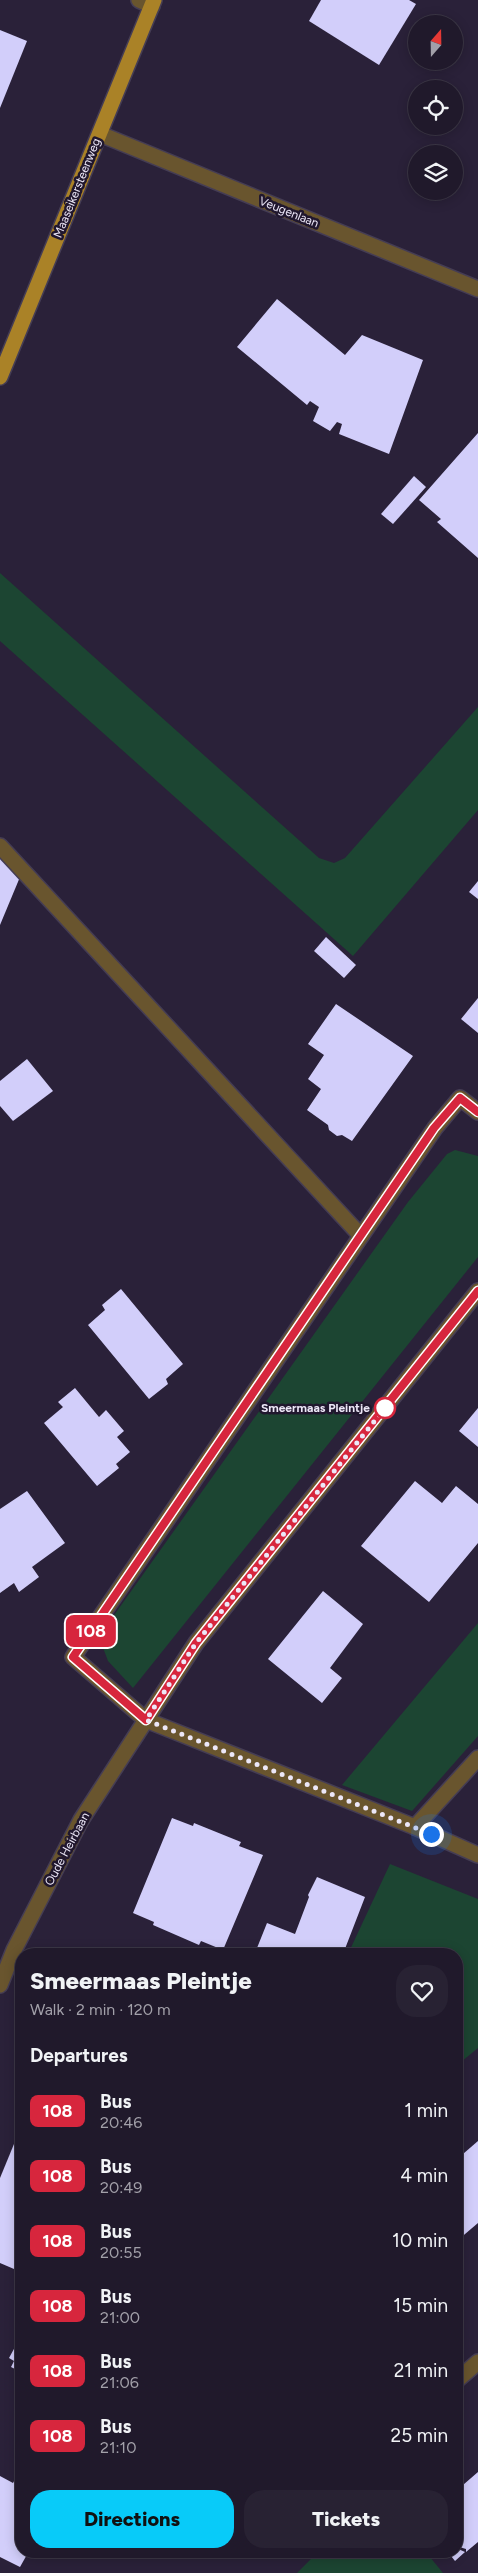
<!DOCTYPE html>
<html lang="en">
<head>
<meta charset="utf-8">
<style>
	body { margin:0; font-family:Figtree,sans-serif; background:#282233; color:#f1f3f6; height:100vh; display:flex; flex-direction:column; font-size:19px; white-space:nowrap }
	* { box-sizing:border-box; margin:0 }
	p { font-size:16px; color:#a2a0a9 }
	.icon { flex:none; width:28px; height:28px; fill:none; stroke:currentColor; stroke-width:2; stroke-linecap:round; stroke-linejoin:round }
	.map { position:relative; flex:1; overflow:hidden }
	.details { position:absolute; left:15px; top:1948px; width:448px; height:610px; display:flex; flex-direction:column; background:#20192b; border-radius:20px; box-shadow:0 2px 12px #0003,0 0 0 1px #3d3847 }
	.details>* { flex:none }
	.badge { padding:0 10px; border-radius:8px; font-size:18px; line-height:32px }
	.needle { width:32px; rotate:20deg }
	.controls { position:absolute; left:408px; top:15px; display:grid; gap:10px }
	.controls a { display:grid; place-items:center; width:55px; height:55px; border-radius:50%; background:#20192b; box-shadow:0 2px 12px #0003,0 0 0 1px #3d3847; font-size:25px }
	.you { position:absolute; width:25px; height:25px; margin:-12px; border:4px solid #fff; border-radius:50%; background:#1a73e8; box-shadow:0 0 0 8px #1a73e833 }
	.map>.badge { position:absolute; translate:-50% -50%; box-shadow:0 0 0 2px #fff }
	h2 { padding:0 15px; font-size:19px; line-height:45px }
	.round { display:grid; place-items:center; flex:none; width:52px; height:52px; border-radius:20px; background:#282233 }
	.headline { display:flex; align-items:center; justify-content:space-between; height:85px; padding:0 15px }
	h1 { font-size:24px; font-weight:800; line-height:38px }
	.primary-button { display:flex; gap:10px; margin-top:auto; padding:10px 15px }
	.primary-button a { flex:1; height:58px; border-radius:20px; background:#08cbf9; color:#111; font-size:20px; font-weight:800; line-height:58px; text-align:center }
	.primary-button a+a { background:#282233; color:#f1f3f6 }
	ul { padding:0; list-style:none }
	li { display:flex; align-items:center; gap:15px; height:65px; padding:0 15px }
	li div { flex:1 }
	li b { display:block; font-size:19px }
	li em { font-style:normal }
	li .badge { min-width:55px; font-weight:700; text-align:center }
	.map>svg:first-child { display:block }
	.green { fill:#1c4532 }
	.building { fill:#d2cefa }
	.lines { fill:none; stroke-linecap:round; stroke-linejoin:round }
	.minor-casing { stroke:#453d54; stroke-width:18 }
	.major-casing { stroke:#453d54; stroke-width:18 }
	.minor { stroke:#69552e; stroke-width:15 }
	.major { stroke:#aa8227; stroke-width:15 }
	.line-casing { stroke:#fff; stroke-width:11 }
	.line { stroke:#d7263d; stroke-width:8 }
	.walk { stroke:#ece7f7; stroke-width:5; stroke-dasharray:0 9 }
	.stop-dot { fill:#fff; stroke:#d7263d; stroke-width:2.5 }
	.labels { text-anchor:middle; stroke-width:5; stroke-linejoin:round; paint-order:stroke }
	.street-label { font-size:12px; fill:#ece7f7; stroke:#20172e }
	.stop-label { font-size:12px; font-weight:bold; fill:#ece7f7; stroke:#20172e; text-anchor:end }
</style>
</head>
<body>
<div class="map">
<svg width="478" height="2573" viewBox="0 0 478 2573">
	<rect width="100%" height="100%" fill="#2a2139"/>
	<g class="green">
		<polygon points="0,573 319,858 334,863 345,858 478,707 478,810 353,956 0,641"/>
		<polygon points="455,1150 478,1156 478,1257 133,1688 108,1661 102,1645 112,1618 408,1202 447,1154"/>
		<polygon points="478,1623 478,1736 412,1811 342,1785"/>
		<polygon points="390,1864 478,1899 478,2048 456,2066 456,1954 348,1954"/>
		<polygon points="319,2551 425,2551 443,2573 297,2573"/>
	</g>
	<g class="building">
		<polygon points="321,0 409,0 416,4 379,65 309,21"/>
		<polygon points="0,30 27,41 0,108"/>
		<polygon points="277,299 345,355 362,335 423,360 389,454 339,434 342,424 337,422 330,431 313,421 319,407 310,401 307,405 237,347"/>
		<polygon points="478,433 478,558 437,522 441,519 419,500"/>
		<polygon points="414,476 426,487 393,524 381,514"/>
		<polygon points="0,856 20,877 0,925"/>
		<polygon points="478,881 478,899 469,892"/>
		<polygon points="326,937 356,965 344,978 314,951"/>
		<polygon points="478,998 478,1033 461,1019"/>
		<polygon points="336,1004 413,1056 352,1141 342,1135 337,1136 329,1130 328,1125 307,1110 321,1089 308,1079 324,1055 308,1044"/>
		<polygon points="27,1059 53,1091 13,1121 0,1106 0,1081"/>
		<polygon points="121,1289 183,1364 166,1379 168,1384 149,1399 88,1325 105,1310 102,1305"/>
		<polygon points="75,1388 99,1417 106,1410 124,1431 117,1437 130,1452 116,1464 119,1468 97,1486 44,1423 63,1407 58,1402"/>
		<polygon points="478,1408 478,1447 459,1431"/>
		<polygon points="415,1481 442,1503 456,1486 478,1504 478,1543 429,1602 361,1546"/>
		<polygon points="27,1491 65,1543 32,1567 39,1577 19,1592 14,1583 0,1593 0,1509"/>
		<polygon points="323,1591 363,1624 330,1668 342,1678 322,1703 268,1659"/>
		<polygon points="172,1818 193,1826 194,1823 241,1842 239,1846 263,1855 223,1950 201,1941 199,1945 153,1925 154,1922 133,1913"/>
		<polygon points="317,1877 365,1897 343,1954 273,1954 257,1948 267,1923 295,1934 309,1897 308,1895"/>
		<polygon points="21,2127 21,2272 0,2263 0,2178"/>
		<polygon points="478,2141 478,2223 458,2240 456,2237 456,2160"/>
		<polygon points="21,2336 21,2372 11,2367 14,2361 9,2358"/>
		<polygon points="21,2390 21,2408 14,2404"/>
		<polygon points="478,2472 478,2542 466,2552 466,2549 456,2546 456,2491"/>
		<polygon points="18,2474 21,2476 21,2551 29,2551 20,2567 0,2557 0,2476 13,2483"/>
		<polygon points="456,2548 465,2552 455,2561 447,2551 456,2551"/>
	</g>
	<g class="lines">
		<g class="minor-casing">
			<g id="minor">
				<polyline points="139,0 152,6"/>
				<polyline points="100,134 478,289"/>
				<polyline points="0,846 361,1236"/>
				<polyline points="478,1112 460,1098 435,1128 73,1657 146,1720 415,1827 478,1855"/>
				<polyline points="415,1827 478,1758"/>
				<polyline points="0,1985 14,1950 81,1820 196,1643 478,1291"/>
				<polyline points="456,2381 478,2362"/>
			</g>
		</g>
		<g class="major-casing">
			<polyline id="major" points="0,377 154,0"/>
		</g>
		<use href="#minor" class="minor"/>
		<use href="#major" class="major"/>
	</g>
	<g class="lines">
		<g class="line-casing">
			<polyline id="line" points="478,1112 460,1098 434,1128 73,1657 146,1720 196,1643 478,1291"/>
		</g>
		<use href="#line" class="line"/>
		<polyline class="walk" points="385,1408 196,1643 146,1720 431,1834"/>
	</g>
	<circle class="stop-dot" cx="385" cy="1408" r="10"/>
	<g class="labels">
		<g class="street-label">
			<text transform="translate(77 188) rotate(-68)" y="4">Maaseikersteenweg</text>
			<text transform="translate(289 212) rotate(22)" y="4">Veugenlaan</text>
			<text transform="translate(67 1849) rotate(-62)" y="4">Oude Heirbaan</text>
		</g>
		<g class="stop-label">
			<text x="370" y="1412">Smeermaas Pleintje</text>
		</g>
	</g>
</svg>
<div class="controls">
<a><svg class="needle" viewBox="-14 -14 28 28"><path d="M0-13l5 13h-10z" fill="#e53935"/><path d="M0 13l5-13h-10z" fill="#a2a0a9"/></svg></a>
<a><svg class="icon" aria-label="locate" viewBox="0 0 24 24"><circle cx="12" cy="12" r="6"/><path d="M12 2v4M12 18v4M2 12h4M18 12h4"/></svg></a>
<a><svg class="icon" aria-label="layers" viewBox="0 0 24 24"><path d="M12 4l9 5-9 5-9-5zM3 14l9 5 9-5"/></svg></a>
</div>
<div class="you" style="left:431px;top:1834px"></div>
<b class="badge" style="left:91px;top:1631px;background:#d7263d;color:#fff">108</b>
<section class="details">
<div class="headline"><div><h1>Smeermaas Pleintje</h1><p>Walk · 2 min · 120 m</p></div><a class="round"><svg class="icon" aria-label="heart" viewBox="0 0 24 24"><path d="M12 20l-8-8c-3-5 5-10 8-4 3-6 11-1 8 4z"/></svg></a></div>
<h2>Departures</h2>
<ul>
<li><span class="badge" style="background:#d7263d;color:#fff">108</span><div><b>Bus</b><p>20:46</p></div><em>1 min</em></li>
<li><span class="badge" style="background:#d7263d;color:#fff">108</span><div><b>Bus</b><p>20:49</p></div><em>4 min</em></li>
<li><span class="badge" style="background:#d7263d;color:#fff">108</span><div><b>Bus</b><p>20:55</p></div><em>10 min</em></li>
<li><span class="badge" style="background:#d7263d;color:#fff">108</span><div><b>Bus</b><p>21:00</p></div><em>15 min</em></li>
<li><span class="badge" style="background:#d7263d;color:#fff">108</span><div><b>Bus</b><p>21:06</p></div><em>21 min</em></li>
<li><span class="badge" style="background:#d7263d;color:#fff">108</span><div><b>Bus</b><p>21:10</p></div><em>25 min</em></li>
</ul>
<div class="primary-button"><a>Directions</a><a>Tickets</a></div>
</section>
</div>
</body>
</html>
